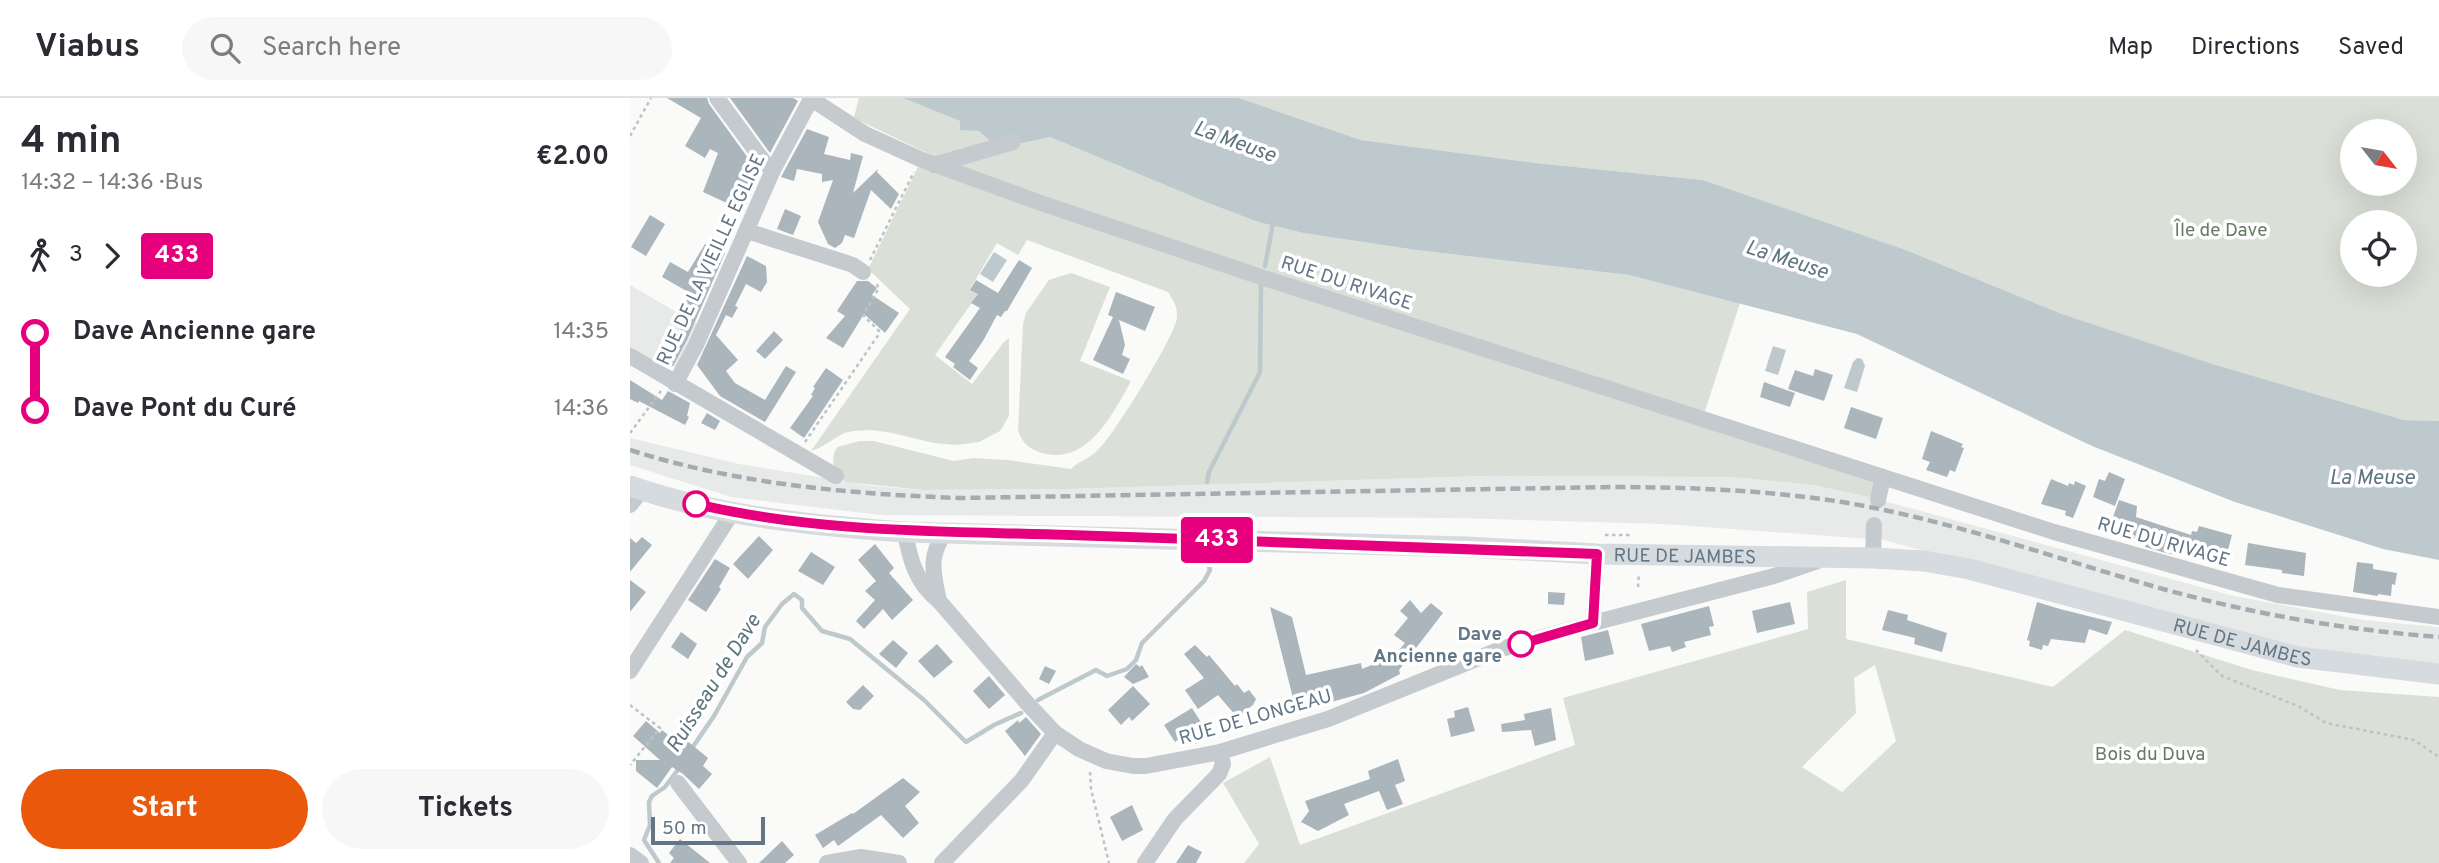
<!DOCTYPE html>
<html lang="en">
<head>
<meta charset="utf-8">
<style>
	body { margin:0; font-family:Overpass,sans-serif; background:#f7f7f7; color:#2b2b33; height:100vh; display:flex; flex-direction:column; font-size:26px; white-space:nowrap }
	* { box-sizing:border-box; margin:0 }
	p { font-size:23px; color:#7c7c81 }
	.icon { flex:none; width:38px; height:38px; fill:none; stroke:currentColor; stroke-width:2; stroke-linecap:round; stroke-linejoin:round }
	.map { position:relative; flex:1; overflow:hidden }
	.side { display:flex; flex-direction:column; background:#fff; width:630px }
	.side>* { flex:none }
	.badge { padding:0 14px; border-radius:5px; font-size:24px; line-height:46px }
	.needle { width:46px; rotate:121deg }
	.tools { position:absolute; left:1710px; top:21px; display:grid; gap:14px }
	.tools a { display:grid; place-items:center; width:77px; height:77px; border-radius:50%; background:#fff; box-shadow:0 7px 28px #0002; font-size:35px }
	.scale { position:absolute; left:21px; bottom:18px; width:114px; box-sizing:border-box; padding-left:7px; border:4px solid #637685; border-top:0; font-size:19px; line-height:24px; white-space:nowrap; color:#637685; -webkit-text-stroke:5px #fff; paint-order:stroke }
	.map>.badge { position:absolute; translate:-50% -50%; box-shadow:0 0 0 4px #fff }
	.legs { display:flex; align-items:center; gap:10px; height:77px; padding:0 21px; font-size:23px }
	.legs p { margin-inline-start:auto }
	.head { display:flex; align-items:center; justify-content:space-between; height:119px; padding:0 21px }
	h1 { font-size:38px; font-weight:700; line-height:52px }
	.primary-button { display:flex; gap:14px; margin-top:auto; padding:14px 21px }
	.primary-button a { flex:1; height:80px; border-radius:42px; background:#ea580c; color:#fff; font-size:28px; font-weight:700; line-height:80px; text-align:center }
	.primary-button a+a { background:#f7f7f7; color:#2b2b33 }
	ul { padding:0 21px; list-style:none }
	li { display:flex; align-items:center; gap:24px; height:77px; font-size:26px }
	li i { display:grid; place-items:center; width:10px; height:100%; margin:0 9px; background:currentColor }
	li i::after { content:''; width:18px; height:18px; margin:-9px; border:5px solid; border-radius:50%; background:#fff }
	li p { margin-inline-start:auto }
	li:first-child i { background:linear-gradient(#0000 50%,currentColor 0) }
	li:last-child i { background:linear-gradient(currentColor 50%,#0000 0) }
	header { display:flex; align-items:center; gap:42px; box-sizing:border-box; height:98px; padding:0 35px; background:#fff; border-bottom:2px solid #e1e1e2 }
	header strong { font-size:33px }
	nav { display:flex; gap:38px; margin-inline-start:auto; font-size:24px }
	.search { width:490px; height:63px; background:#f7f7f7; display:flex; align-items:center; gap:18px; box-sizing:border-box; padding:0 24px; border-radius:38px; color:#7c7c81; font-size:26px }
	main { display:flex; flex:1; min-height:0 }
	.map>svg:first-child { display:block }
	.built { fill:#e8e9e9 }
	.green { fill:#dae0d7; fill-rule:evenodd }
	.water { fill:#bec9ce }
	.lines { fill:none; stroke-linecap:round; stroke-linejoin:round }
	.stream { stroke:#bec9ce; stroke-width:4.5 }
	.building { fill:#abb5bc }
	.path { stroke:#bfc2c5; stroke-width:2.5; stroke-dasharray:3.5 3.5; stroke-linecap:butt }
	.minor { stroke:#c5cace; stroke-width:16 }
	.major { stroke:#d6dbdf; stroke-width:21 }
	.rail { stroke:#a4acb2; stroke-width:4.5; stroke-dasharray:10 5; stroke-linecap:butt }
	.line-1-casing { stroke:#fff; stroke-width:16 }
	.line-1 { stroke:#e6007e; stroke-width:10 }
	.stop-1-dot { fill:#fff; stroke:#e6007e; stroke-width:3.5 }
	.labels { text-anchor:middle; stroke-width:7; stroke-linejoin:round; paint-order:stroke }
	.park-label { font-size:19px; fill:#677b63; stroke:#fff }
	.street-label { font-size:19px; fill:#637685; stroke:#fff }
	.stop-label { font-size:19px; font-weight:bold; fill:#637685; stroke:#fff; text-anchor:end }
	.water-label { font-size:21px; font-style:italic; fill:#5e757e; stroke:#fff }
</style>
</head>
<body>
<header>
<strong>Viabus</strong>
<div class="search"><svg class="icon" aria-label="search" viewBox="0 0 24 24"><circle cx="10" cy="10" r="6"/><path d="M15 15l6 6"/></svg>Search here</div>
<nav><a>Map</a><a>Directions</a><a>Saved</a></nav>
</header>
<main>
<section class="side">
<div class="head"><div><h1>4 min</h1><p>14:32 – 14:36 · Bus</p></div><b>€2.00</b></div>
<div class="legs"><svg class="icon" aria-label="walk" viewBox="0 0 24 24"><circle cx="13" cy="4" r="2"/><path d="M13 8l-2 6 4 7M11 14l-3 7M7 12l3-4h3l4 4"/></svg>3<svg class="icon" aria-label="forward" viewBox="0 0 24 24"><path d="M9 5l7 7-7 7"/></svg><b class="badge" style="background:#e6007e;color:#fff">433</b></div>
<ul>
<li><i style="color:#e6007e"></i><b>Dave Ancienne gare</b><p>14:35</p></li>
<li><i style="color:#e6007e"></i><b>Dave Pont du Curé</b><p>14:36</p></li>
</ul>
<div class="primary-button"><a>Start</a><a>Tickets</a></div>
</section>
<div class="map">
<svg width="1809" height="765" viewBox="0 0 1809 765">
	<rect width="100%" height="100%" fill="#fafaf8"/>
	<g class="built">
		<polygon points="0,187 67,226 67,231 46,269 28,266 0,250"/>
		<polygon points="0,340 109,366 243,388 293,392 438,391 854,378 1102,379 1183,387 1243,400 1604,498 1733,522 1809,529 1809,576 1740,569 1498,509 1254,442 1033,426 823,420 250,417 101,399 0,367"/>
	</g>
	<g class="green">
		<polygon points="229,0 273,0 331,23 349,33 362,45 384,47 420,39 578,105 628,124 673,135 786,152 999,177 1110,205 1074,316 408,99 295,54 226,21 224,19"/>
		<path d="M609 0H1809V323L1774 322 1586 267 1432 216 1276 152 1073 82 906 65 731 42ZM1722 33H1774V86H1722ZM1722 124H1774V177H1722Z"/>
		<path d="M289 67 1246 384 1243 400 1183 387 1102 379 854 378 438 391 293 392 216 384C204 374 199 363 207 349L230 343H244L324 363 343 360 378 362 441 371C448 363 459 361 467 353 482 340 546 237 547 219 548 209 543 202 538 194L397 142 388 157 367 145 340 191 348 196 305 257 342 286 374 244 379 240V318L370 333 349 344 326 347 304 345 262 335 242 332 224 333 214 335 189 350 181 353 280 211 238 171Z"/>
		<path d="M441 175 480 189 450 263 501 283C484 314 459 365 416 356 402 353 393 347 388 333L393 226 396 215 419 182Z"/>
		<path d="M1216 482V541L1423 589 1495 532 1622 572 1710 592 1809 599V765H614L629 746 593 685 640 659 670 747 945 647 933 600 1178 531 1177 494ZM1245 567 1266 643 1212 694 1172 669 1226 615 1224 580Z"/>
	</g>
	<g class="water">
		<polygon points="273,0 609,0 731,42 906,65 1073,82 1276,152 1432,216 1586,267 1774,322 1809,323 1809,462 1753,451 1605,404 1462,348 1227,236 999,177 786,152 673,135 628,124 578,105 420,39 384,47 362,45 349,33 330,32 330,23"/>
		<polygon points="364,154 377,162 363,184 350,176"/>
		<polygon points="1143,248 1156,252 1148,277 1135,273"/>
		<polygon points="1227,260 1232,261 1235,268 1227,294 1214,290 1223,264"/>
	</g>
	<g class="lines">
		<g class="stream">
			<polyline points="635,168 643,125"/>
			<polyline points="577,384 579,374 630,274 631,185"/>
			<polyline points="408,602 466,572 477,578 497,571 506,562 512,545 574,483 580,472 577,462"/>
			<polyline points="60,653 84,618 117,559 132,545 135,529 152,506 164,496 172,502 172,510 192,533 220,541 294,602 336,644 364,627 391,615"/>
			<polyline points="29,765 14,742 20,727 19,704 22,698 35,689 50,669"/>
		</g>
	</g>
	<g class="building">
		<polygon points="37,0 77,0 79,6 121,64 116,82 125,86 114,113 73,94 88,55 80,51 75,60 55,48 71,20"/>
		<polygon points="100,0 163,0 168,3 140,55"/>
		<polygon points="177,31 199,39 194,56 220,62 221,55 233,58 223,95 248,71 247,74 269,96 261,111 241,92 224,140 215,137 212,145 205,150 198,146 188,124 203,82 192,84 192,76 167,71 164,83 151,79"/>
		<polygon points="155,111 171,118 163,137 147,131"/>
		<polygon points="20,117 35,126 16,158 1,149"/>
		<polygon points="75,146 95,155 57,242 43,268 32,261 57,221 49,217 60,195 32,179 40,164 58,174"/>
		<polygon points="117,158 136,168 137,184 131,194 116,186 105,208 108,209 102,220 96,217 86,237 108,262 96,273 105,285 135,302 156,268 166,274 135,324 90,298 67,267"/>
		<polygon points="389,162 402,170 377,213 375,213 371,219 367,217 353,243 339,263 348,270 340,282 323,269 325,266 315,259 350,210 341,205 348,196 340,192 346,182 368,195"/>
		<polygon points="227,183 238,183 247,190 242,197 269,215 255,235 234,216 213,250 196,240 215,218 207,213"/>
		<polygon points="486,194 525,209 515,233 489,222 495,247 492,257 500,261 493,276 463,262 483,219 478,217"/>
		<polygon points="144,233 153,242 135,261 126,253"/>
		<polygon points="196,270 213,282 174,340 160,330 183,298 181,297 185,290 183,289"/>
		<polygon points="1185,271 1203,277 1194,303 1158,291 1165,272 1183,278"/>
		<polygon points="0,282 32,302 38,293 60,305 57,318 59,319 55,327 9,303 8,305 0,301"/>
		<polygon points="1134,284 1165,295 1160,309 1130,299"/>
		<polygon points="1221,309 1253,320 1246,341 1214,330"/>
		<polygon points="77,315 90,323 85,332 71,325"/>
		<polygon points="1301,333 1333,346 1331,349 1334,350 1325,374 1320,372 1317,379 1296,372 1300,364 1292,361"/>
		<polygon points="1479,374 1495,381 1485,408 1463,399 1469,381 1475,383"/>
		<polygon points="1421,381 1438,388 1439,385 1444,387 1445,383 1456,388 1443,420 1435,417 1436,413 1411,406"/>
		<polygon points="1489,402 1507,408 1506,419 1561,437 1562,433 1567,434 1569,428 1602,437 1595,463 1550,451 1548,457 1536,455 1515,449 1516,444 1478,433"/>
		<polygon points="129,438 143,452 118,481 103,466"/>
		<polygon points="12,439 22,447 0,474 0,440 6,445"/>
		<polygon points="1618,445 1676,455 1674,478 1652,475 1652,472 1615,467"/>
		<polygon points="245,446 264,470 259,475 283,502 262,522 253,511 234,531 226,523 245,502 235,493 246,483 228,462"/>
		<polygon points="181,454 205,469 193,487 168,473"/>
		<polygon points="85,461 100,470 89,489 91,491 76,514 58,502"/>
		<polygon points="1727,464 1743,466 1743,471 1767,475 1765,487 1762,486 1761,498 1748,496 1748,498 1723,494"/>
		<polygon points="0,482 16,494 0,514"/>
		<polygon points="918,494 935,495 934,507 918,506"/>
		<polygon points="780,502 791,515 801,505 813,515 769,572 770,576 734,595 690,607 686,594 663,600 640,509 662,519 676,577 731,565 732,571 765,557 775,545 764,537 778,520 770,513"/>
		<polygon points="1160,504 1165,526 1127,535 1122,513"/>
		<polygon points="1407,504 1430,511 1482,524 1477,537 1459,531 1455,545 1421,541 1418,548 1413,547 1412,552 1399,548 1400,543 1397,542"/>
		<polygon points="1079,508 1084,528 1079,529 1081,537 1054,544 1056,549 1042,554 1040,548 1019,553 1011,526"/>
		<polygon points="1258,512 1278,517 1277,522 1317,535 1312,554 1284,546 1285,540 1252,532"/>
		<polygon points="978,532 984,556 955,563 951,539"/>
		<polygon points="51,534 67,546 58,561 41,549"/>
		<polygon points="263,542 278,555 266,570 249,556"/>
		<polygon points="307,546 323,564 304,580 288,563"/>
		<polygon points="565,547 577,559 579,557 605,588 607,586 614,595 619,592 626,601 623,607 607,619 588,597 568,611 555,592 574,580 554,556"/>
		<polygon points="506,566 510,569 512,567 519,579 503,586 494,579"/>
		<polygon points="415,568 426,573 419,586 409,581"/>
		<polygon points="359,578 375,597 359,611 343,593"/>
		<polygon points="233,587 244,598 230,612 223,611 216,604"/>
		<polygon points="503,588 520,606 502,623 499,619 491,627 478,612"/>
		<polygon points="838,609 845,633 821,639 817,621 825,619 824,613"/>
		<polygon points="562,610 579,637 566,646 558,634 545,644 534,627"/>
		<polygon points="921,610 926,642 905,648 901,632 872,634 871,626 895,622 894,616"/>
		<polygon points="396,619 411,636 395,658 375,633 388,622 389,625"/>
		<polygon points="16,623 30,635 32,632 51,647 56,642 78,660 73,668 82,676 69,691 53,676 42,669 27,690 6,673 6,662 30,662 3,638"/>
		<polygon points="768,661 775,683 765,687 773,706 757,712 749,693 714,706 719,717 688,733 671,724 679,713 675,703 740,681 738,673"/>
		<polygon points="273,680 290,694 275,708 289,725 273,740 251,717 208,748 204,742 193,750 185,737 222,715 223,716"/>
		<polygon points="502,707 513,732 492,743 480,719"/>
		<polygon points="50,741 80,765 40,765 44,760 39,755"/>
		<polygon points="152,743 164,757 155,765 129,765"/>
		<polygon points="558,747 572,754 566,765 546,765"/>
	</g>
	<g class="lines">
		<g class="path">
			<polyline points="0,38 21,0"/>
			<polyline points="240,162 284,74"/>
			<polyline points="0,335 31,293"/>
			<polyline points="175,344 249,236 249,233 233,217 249,190 245,184"/>
			<polyline points="975,437 1000,437 1002,439"/>
			<polyline points="1008,489 1009,475"/>
			<polyline points="1566,552 1592,578 1668,608 1696,625 1784,642 1809,659"/>
			<polyline points="0,607 30,630 0,667"/>
			<polyline points="460,674 461,691 479,765"/>
		</g>
		<g class="minor">
			<polyline points="87,0 134,64 143,72"/>
			<polyline points="180,0 235,36 290,61 408,104 637,181 1424,434 1648,497 1809,519"/>
			<polyline points="304,67 383,44"/>
			<polyline points="117,133 223,167 233,174"/>
			<polyline points="0,258 206,378"/>
			<polyline points="45,286 66,247 143,72 181,1"/>
			<polyline points="1248,402 1253,379"/>
			<polyline points="0,407 12,392"/>
			<path d="M275 434C280 462 286 485 309 503L397 605 425 635 449 651 476 663 503 668H516L590 654 698 621 871 551 963 525 1144 478 1188 463"/>
			<polyline points="1243,460 1244,427"/>
			<path d="M309 503C303 474 298 460 315 434"/>
			<polyline points="963,525 967,456"/>
			<polyline points="0,573 102,415"/>
			<polyline points="48,685 109,765"/>
			<polyline points="0,757 11,765"/>
			<polyline points="197,765 231,759 269,765"/>
			<polyline points="312,765 392,682 425,635"/>
			<polyline points="515,765 545,721 589,676 593,666 590,654"/>
		</g>
		<path class="major" id="s1" d="M0 388C89 419 182 427 275 434L837 449 967 456 1243 460 1294 463 1339 471 1668 559 1809 576"/>
		<path class="rail" d="M0 352C106 386 219 396 330 400L980 389C1058 389 1135 392 1212 404 1321 422 1427 461 1533 491 1623 516 1716 532 1809 539"/>
	</g>
	<g class="lines">
		<g class="line-1-casing">
			<path id="line-1" d="M66 406C189 435 313 433 439 437 615 443 791 448 967 456L963 525 891 546"/>
		</g>
		<use href="#line-1" class="line-1"/>
	</g>
	<g class="stop-1-dot">
		<circle cx="66" cy="406" r="12"/>
		<circle cx="891" cy="546" r="12"/>
	</g>
	<g class="labels">
		<g class="park-label">
			<text x="1591" y="138">Île de Dave</text>
			<text x="1520" y="662">Bois du Duva</text>
		</g>
		<g class="street-label">
			<text transform="translate(80 161) rotate(-65)" y="7">RUE DE LA VIEILLE EGLISE</text>
			<text transform="translate(717 184) rotate(18)" y="7">RUE DU RIVAGE</text>
			<text transform="translate(1534 443) rotate(16)" y="7">RUE DU RIVAGE</text>
			<text dy="7" stroke="none"><textPath href="#s1" startOffset="1060">RUE DE JAMBES</textPath></text>
			<text dy="7" stroke="none"><textPath href="#s1" startOffset="1628">RUE DE JAMBES</textPath></text>
			<text transform="translate(625 618) rotate(-16)" y="7">RUE DE LONGEAU</text>
		</g>
		<g class="stop-label">
			<text x="872" y="542">Dave<tspan x="872" dy="22">Ancienne gare</tspan></text>
		</g>
		<g class="water-label">
			<text transform="translate(605 43) rotate(20)" y="7">La Meuse</text>
			<text transform="translate(1157 161) rotate(18)" y="7">La Meuse</text>
			<text x="1742" y="386">La Meuse</text>
			<text transform="translate(83 585) rotate(-58)" y="7">Ruisseau de Dave</text>
		</g>
	</g>
</svg>
<div class="tools">
<a><svg class="needle" viewBox="-14 -14 28 28"><path d="M0-13l5 13h-10z" fill="#e53935"/><path d="M0 13l5-13h-10z" fill="#7c7c81"/></svg></a>
<a><svg class="icon" aria-label="locate" viewBox="0 0 24 24"><circle cx="12" cy="12" r="6"/><path d="M12 2v4M12 18v4M2 12h4M18 12h4"/></svg></a>
</div>
<div class="scale">50 m</div>
<b class="badge" style="left:587px;top:442px;background:#e6007e;color:#fff">433</b>
</div>
</main>
</body>
</html>
